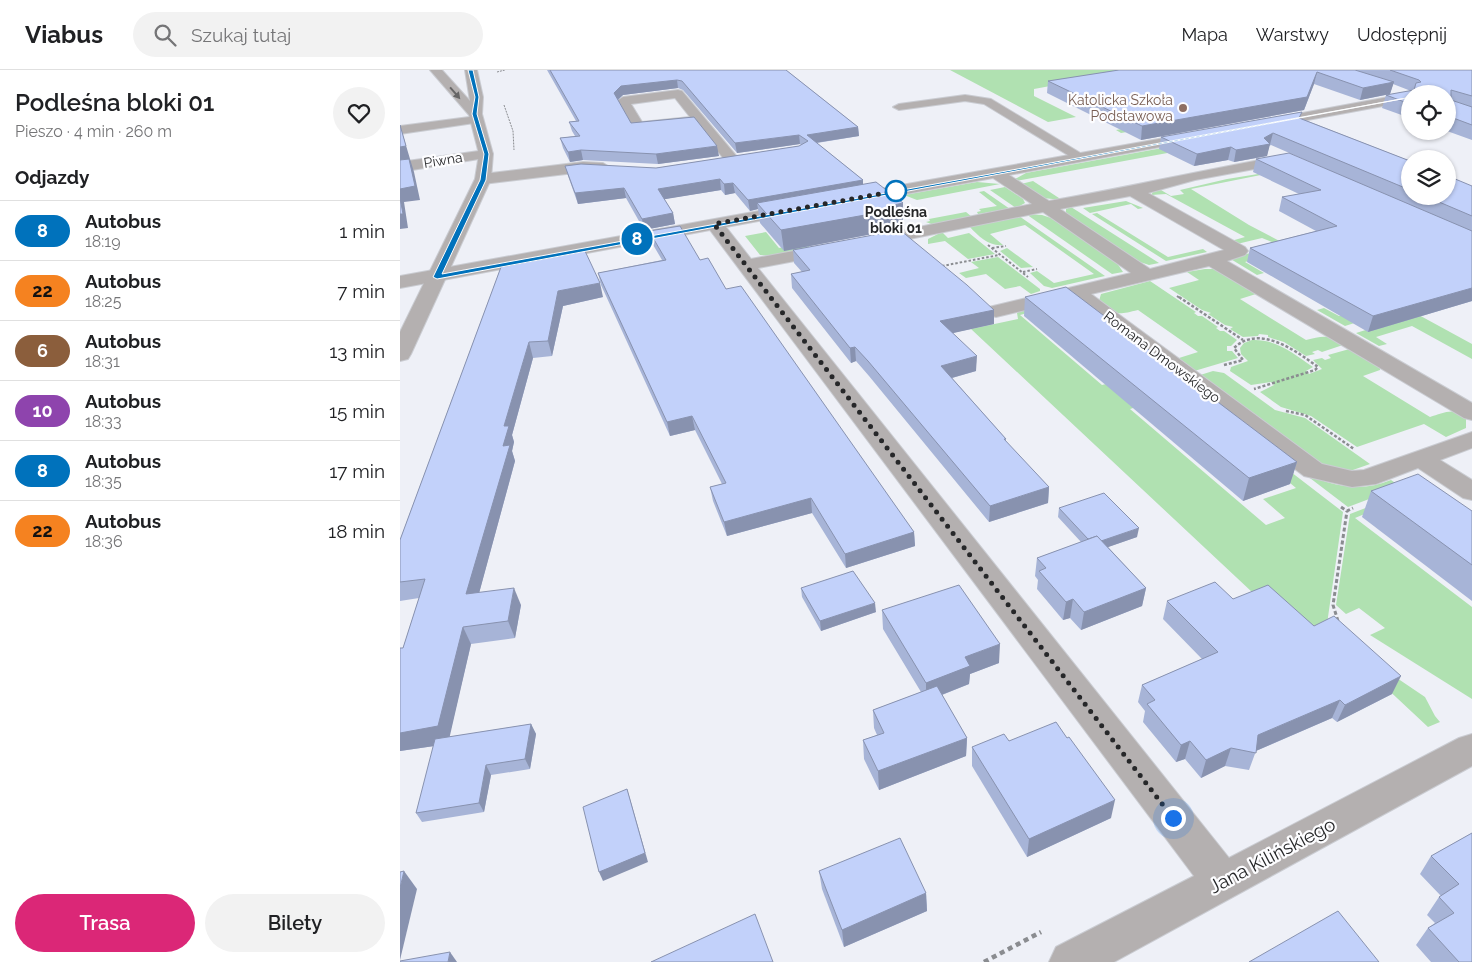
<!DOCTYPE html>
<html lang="pl">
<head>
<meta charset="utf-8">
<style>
	body { margin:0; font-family:Raleway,sans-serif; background:#f2f2f2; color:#202124; height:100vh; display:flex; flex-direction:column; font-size:19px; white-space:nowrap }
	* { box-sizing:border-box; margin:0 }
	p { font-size:16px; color:#757577 }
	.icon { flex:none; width:28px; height:28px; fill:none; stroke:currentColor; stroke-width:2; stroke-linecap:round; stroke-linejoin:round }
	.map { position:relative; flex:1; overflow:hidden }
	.drawer { display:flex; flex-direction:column; background:#fff; width:400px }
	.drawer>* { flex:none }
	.badge { padding:0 10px; border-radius:16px; font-size:18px; line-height:32px }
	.tools { position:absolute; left:1001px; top:15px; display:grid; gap:10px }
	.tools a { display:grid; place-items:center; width:55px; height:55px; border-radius:50%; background:#fff; box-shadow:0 1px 4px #0004; font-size:25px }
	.you { position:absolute; width:25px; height:25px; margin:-12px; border:4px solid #fff; border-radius:50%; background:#1a73e8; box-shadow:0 0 0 8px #1a73e833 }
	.map>.badge { position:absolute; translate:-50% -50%; box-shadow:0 0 0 2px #fff }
	h2 { padding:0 15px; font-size:19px; line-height:45px }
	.round { display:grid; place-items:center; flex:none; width:52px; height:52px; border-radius:26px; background:#f2f2f2 }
	.summary { display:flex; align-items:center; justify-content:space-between; height:85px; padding:0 15px }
	h1 { font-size:24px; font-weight:600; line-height:38px }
	.primary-button { display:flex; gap:10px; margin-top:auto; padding:10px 15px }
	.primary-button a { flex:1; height:58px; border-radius:30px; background:#db2777; color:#fff; font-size:20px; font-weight:600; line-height:58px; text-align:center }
	.primary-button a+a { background:#f2f2f2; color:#202124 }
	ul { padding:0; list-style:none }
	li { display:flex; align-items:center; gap:15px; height:60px; padding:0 15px; border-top:1px solid #e0e0e0 }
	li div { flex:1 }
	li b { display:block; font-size:19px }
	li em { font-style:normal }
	li .badge { min-width:55px; font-weight:700; text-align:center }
	header { display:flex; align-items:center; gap:30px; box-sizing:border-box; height:70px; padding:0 25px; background:#fff; border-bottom:1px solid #e0e0e0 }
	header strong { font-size:24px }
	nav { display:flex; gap:28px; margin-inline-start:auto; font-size:18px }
	.search { width:350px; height:45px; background:#f2f2f2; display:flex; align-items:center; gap:12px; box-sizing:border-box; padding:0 18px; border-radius:28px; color:#757577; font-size:19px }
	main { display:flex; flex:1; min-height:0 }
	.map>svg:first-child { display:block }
	.green { fill:#b0e1b1 }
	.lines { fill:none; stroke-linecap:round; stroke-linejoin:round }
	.service-casing { stroke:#caccd2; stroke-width:2 }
	.minor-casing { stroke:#caccd2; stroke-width:2 }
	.tertiary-casing { stroke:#caccd2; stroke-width:2 }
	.path-far4 { stroke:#8a8c90; stroke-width:1; stroke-dasharray:2 1; stroke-linecap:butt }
	.path-far3 { stroke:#8a8c90; stroke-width:2; stroke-dasharray:2.5 2; stroke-linecap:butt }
	.path-far2 { stroke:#8a8c90; stroke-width:2.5; stroke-dasharray:3 2; stroke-linecap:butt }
	.path-far1 { stroke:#8a8c90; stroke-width:3; stroke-dasharray:4 2.5; stroke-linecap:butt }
	.path { stroke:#8a8c90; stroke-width:4.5; stroke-dasharray:5 4; stroke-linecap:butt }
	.service { fill:#b4b0b0; fill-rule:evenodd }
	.minor { fill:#b4b0b0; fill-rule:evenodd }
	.tertiary { fill:#b4b0b0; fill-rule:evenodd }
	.wall { fill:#a7b4d7 }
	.shaded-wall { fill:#8892af }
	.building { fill:#c2d1fa; stroke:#8892af }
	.oneway { fill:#666566 }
	.line { fill:#0072bc; stroke:#fff }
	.walk { stroke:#262729; stroke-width:5; stroke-dasharray:0 9 }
	.education-dot { fill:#8d6e63; stroke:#fdfdff; stroke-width:2 }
	.stop-dot { fill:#fff; stroke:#0072bc; stroke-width:2.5 }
	.labels { text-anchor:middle; stroke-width:4.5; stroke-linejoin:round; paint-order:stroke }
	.far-education-label { font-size:14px; fill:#785e54; stroke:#fdfdff; text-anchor:end }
	.far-street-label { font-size:14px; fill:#262729; stroke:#fdfdff }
	.far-stop-label { font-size:14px; font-weight:bold; fill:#262729; stroke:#fdfdff }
	.near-street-label { font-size:19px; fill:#262729; stroke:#fdfdff }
</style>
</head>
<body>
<header>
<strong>Viabus</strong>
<div class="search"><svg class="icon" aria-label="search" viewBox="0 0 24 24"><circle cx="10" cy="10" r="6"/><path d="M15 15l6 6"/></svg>Szukaj tutaj</div>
<nav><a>Mapa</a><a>Warstwy</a><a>Udostępnij</a></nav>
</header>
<main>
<section class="drawer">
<div class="summary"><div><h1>Podleśna bloki 01</h1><p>Pieszo · 4 min · 260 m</p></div><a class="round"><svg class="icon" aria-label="heart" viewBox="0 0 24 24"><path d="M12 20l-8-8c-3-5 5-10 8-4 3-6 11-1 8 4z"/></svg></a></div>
<h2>Odjazdy</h2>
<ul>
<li><span class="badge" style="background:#0072bc;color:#fff">8</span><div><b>Autobus</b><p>18:19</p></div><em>1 min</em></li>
<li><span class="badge" style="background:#f58220;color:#111">22</span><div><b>Autobus</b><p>18:25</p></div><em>7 min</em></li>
<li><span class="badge" style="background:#8b5e3c;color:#fff">6</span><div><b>Autobus</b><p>18:31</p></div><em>13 min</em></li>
<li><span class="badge" style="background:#8e44ad;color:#fff">10</span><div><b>Autobus</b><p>18:33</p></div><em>15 min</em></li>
<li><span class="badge" style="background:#0072bc;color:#fff">8</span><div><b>Autobus</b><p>18:35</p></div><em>17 min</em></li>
<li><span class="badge" style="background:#f58220;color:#111">22</span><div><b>Autobus</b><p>18:36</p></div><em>18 min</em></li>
</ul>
<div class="primary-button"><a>Trasa</a><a>Bilety</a></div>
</section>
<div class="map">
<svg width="1072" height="892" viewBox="0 0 1072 892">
	<rect width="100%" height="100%" fill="#eef0f7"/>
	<g class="green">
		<polygon points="550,0 758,0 853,40 721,63 716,60 826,40 661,14 634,19 634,26 676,47 648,52"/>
		<polygon points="784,74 789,79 616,111 615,109 626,103"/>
		<polygon points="890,99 791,119 849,155 1005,237 945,256 917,240 924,238 939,246 976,237 879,183 845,192 864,203 857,205 829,188 877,177 877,174 862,168 837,174 831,171 845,167 766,124 751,125 753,122 761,120 771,126 784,124 780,120 827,109"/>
		<polygon points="633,111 662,130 643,128 621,114"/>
		<polygon points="577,112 600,114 517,130 504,125"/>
		<polygon points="605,117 623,129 625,133 616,138 590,120"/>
		<polygon points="584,121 610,139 578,144 577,142 581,141 579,139 597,136 579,122"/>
		<polygon points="726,131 743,138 738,139 731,134 690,143 683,138"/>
		<polygon points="671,137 759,193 749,195 737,191 666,144 666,139"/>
		<polygon points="566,142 572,147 534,155 526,152 530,151 529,149"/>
		<polygon points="697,143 768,187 803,179 807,182 766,191 692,144"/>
		<polygon points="626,144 642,145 651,148 717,193 723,202 712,204"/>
		<path d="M619 146 705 206 652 218 644 216 630 203 637 201 654 213 694 204 625 155 590 164 603 175C590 177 578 166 570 157Z"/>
		<polygon points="366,162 379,178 400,174 402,177 409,176 409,178 371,186 360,185 345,166"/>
		<polygon points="542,162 548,168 569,163 595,184 568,189 545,171 528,174 528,169"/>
		<polygon points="607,178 633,197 621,198 600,181"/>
		<polygon points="598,187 640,219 640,221 631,224 620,216 605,219 586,204 566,208 559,203 579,198 571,192"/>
		<path d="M805 199H817L856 224 840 229 906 270C923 265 931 265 946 274L922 282 918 280 912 282 915 284 906 286 884 272 868 267V265L859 264 858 266 843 267 830 259 833 257 825 255 808 244 811 243 802 240 769 218 799 210 787 202Z"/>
		<path d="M750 211 796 242 794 243 798 246H802L818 257 816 258 820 261H824L837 270 831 276H827V281H832L838 288 791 302 779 293V288L798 282 738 240C717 245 715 246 699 231L701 224Z"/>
		<polygon points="623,239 639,240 620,245 702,315 726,309 777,324 730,339 866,455 885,448 863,429 896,418 878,403 887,399 943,442 927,554 951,577 1025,627 1035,646 1040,652 1028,657 951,585 930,595 571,259 618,249 617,243"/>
		<polygon points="1017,244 1072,274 1072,289 1012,256 976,267 987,274 979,276 956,263"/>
		<path d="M852 270C877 269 894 284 913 297L906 301 909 304 922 299 913 290 922 288 925 290 931 288 928 285 953 278 980 295V300L963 306 1030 347C1043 343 1056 336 1066 349V358L1046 367 1024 354 957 377 911 346 881 337 860 322 874 315 871 312 851 315 830 301 831 297 848 291 841 284 840 278 844 273Z"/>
		<polygon points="813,301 824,303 875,340 905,348 970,394 950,401 923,398 797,306"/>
		<path d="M902 402C930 416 961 423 991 410L1001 417 948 437Z"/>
		<polygon points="989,429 993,432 955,448 1072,537 1072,629 970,565 985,558 959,538 946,544 936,535 950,444"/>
	</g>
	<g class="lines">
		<g class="service-casing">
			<g id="service">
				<polygon points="565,25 591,29 687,87 681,91 676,90 584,34 565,31 499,40 493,37 499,34"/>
				<polygon points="77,46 83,50 81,52 0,64 0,56"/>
			</g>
		</g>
		<g class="minor-casing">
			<g id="minor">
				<path d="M278 20 282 21 338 88 340 91 338 94H328L296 54 233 60 217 31 223 27ZM275 28 290 47 242 52 231 34Z"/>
				<polygon points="1010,23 1012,24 1010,24 1010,31 865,58 858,54 865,50"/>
				<path d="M798 62 805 66 803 69 609 105 649 131C729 117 807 99 887 85L892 86 894 89 892 92 795 110 748 123 845 177 848 181 845 185 827 191 1072 333V350L1064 348 809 196 691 224 922 394 952 401 964 400 1072 362V378L1040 390 1072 410V430L1063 428 1018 398 976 414 952 417 904 406 672 229 596 247 589 245 586 241 589 237 731 203 643 142 470 177 464 176 461 172 464 168 470 167 632 134 593 108 451 134 443 129 451 124ZM730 126 824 180 750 199 660 139Z"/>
				<polygon points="86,80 91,81 93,84 91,87 0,102 0,92"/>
				<polygon points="183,92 203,93 211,98 203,103 183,102 83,114 75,109 83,104"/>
				<polygon points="397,134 403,135 405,139 403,143 326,157 351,189 431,174 437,175 440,179 437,183 358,198 829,788 1059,668 1072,664 1072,696 714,892 649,892 656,877 794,806 310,160 0,218 0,206"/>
			</g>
		</g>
		<g class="tertiary-casing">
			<polygon id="tertiary" points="30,0 42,0 70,31 65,0 77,0 83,27 82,44 93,84 91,109 11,284 8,289 0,291 0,262 75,109 79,84 69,45"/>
		</g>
		<g class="path-far4">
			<polyline points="97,2 105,0"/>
			<polyline points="104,35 113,61 114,80"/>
		</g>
		<g class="path-far3">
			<polyline points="588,175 628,207"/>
			<polyline points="592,178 606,176"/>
			<polyline points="542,196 599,185"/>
			<polyline points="623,202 637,199"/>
			<polyline points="777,226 781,229"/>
		</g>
		<g class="path-far2">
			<polyline points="779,227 843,270"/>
			<path d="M824 295 843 290 834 278C859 254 895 280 918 297L915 300 854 319"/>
			<polyline points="886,341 905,345 954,379"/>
		</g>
		<g class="path-far1">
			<polyline points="941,437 947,441 953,438"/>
			<polyline points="938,551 933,535 947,441"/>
		</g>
		<polyline class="path" points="584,892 641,862"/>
		<use href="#service" class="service"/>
		<use href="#minor" class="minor"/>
		<use href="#tertiary" class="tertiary"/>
	</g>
	<g class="wall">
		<polygon points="147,0 386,0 458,57 459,66 417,73 463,110 463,114 503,153 493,155 493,160 384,181 360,153 358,139 350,141 335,123 325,125 321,120 264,129 273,143 275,154 244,160 226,128 178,134 168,106 165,96 256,98 399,76 401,75 400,74 337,83 283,20 278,18 223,25 218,30 231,53 319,86 258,94 183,90 170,92 163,78 160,68 175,66 172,61 169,52 176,51"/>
		<polygon points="719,0 1072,0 1072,70 1047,61 1048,24 1010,24 1010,48 982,38 986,25 1011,21 993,14 990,24 960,30 914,14 904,40 741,70 647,23 648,11"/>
		<polygon points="900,48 1010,91 1010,126 1048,126 1072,116 1072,231 968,262 847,192 850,178 916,161 879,141 882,127 899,124 853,102 856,89 949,109 871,75 869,76 867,86 834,92 828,90 794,96 759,79 761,67"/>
		<polygon points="249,161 300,190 326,219 514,462 515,476 446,498 412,443 327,466 313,431 310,417 322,414 295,360 270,366 201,215 198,203 262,190 252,173"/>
		<polygon points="393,180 594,240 594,254 552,263 576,301 552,308 606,369 606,372 649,417 648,433 589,452 469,306 456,291 451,293 392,218 391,204 402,202 394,193"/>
		<polygon points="101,197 203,227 163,236 152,286 133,288 112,365 114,372 112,381 115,391 79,523 121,535 115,568 71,574 49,667 131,654 136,664 130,699 91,705 84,742 22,752 16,743 34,676 0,681 3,578 19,528 0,531 0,470"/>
		<polygon points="625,227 897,392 890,414 843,431 624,246"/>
		<polygon points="971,421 1072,441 1072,531 962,447"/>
		<polygon points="659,438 737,467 708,477 746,518 742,536 681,560 670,548 663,550 637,519 638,510 635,506 637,488 681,472 658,447"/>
		<polygon points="401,518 476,542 421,561 402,527"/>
		<polygon points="833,529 914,556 992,624 937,652 932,648 856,681 849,700 825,696 801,708 785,689 776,692 743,652 745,641 738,632 742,615 802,589 763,549 767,531"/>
		<polygon points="482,540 599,593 570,604 569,614 542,625 567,668 566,686 479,720 464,689 463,670 477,665 474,658 473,640 521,622 483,559"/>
		<polygon points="609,671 711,748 627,787 572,696 572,677"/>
		<polygon points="1072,763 1072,892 1031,892 1016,875 1028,858 1035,853 1027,845 1039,827 1041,826 1020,804 1031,786"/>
		<polygon points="419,801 526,823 527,841 444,877 422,819"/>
	</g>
	<g class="shaded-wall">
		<polygon points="917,2 914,14 904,40 741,70 742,56"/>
		<polygon points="277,10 278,18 223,25 215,32 214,23 221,16"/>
		<polygon points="994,12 990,24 960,30 963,18"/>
		<polygon points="0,55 10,89 14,102 20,130 4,132 8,158 0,159"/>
		<polygon points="458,57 459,66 408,74 407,65"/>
		<polygon points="873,63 867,86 834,92 836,80 864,68"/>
		<polygon points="399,65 400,74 337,83 335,73"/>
		<polygon points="317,76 319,86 258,94 256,84"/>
		<polygon points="831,77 828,90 794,96 797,84"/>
		<polygon points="181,80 183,90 170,92 168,82"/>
		<polygon points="320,109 321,120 260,130 258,119"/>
		<polygon points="463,110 463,120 357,133 358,139 350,141 348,130"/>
		<polygon points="333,113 335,123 325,125 324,114"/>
		<polygon points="224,118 226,128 178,134 175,123"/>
		<polygon points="503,133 503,153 493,155 493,160 384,181 381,160"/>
		<polygon points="273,143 275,154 244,160 242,149"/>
		<polygon points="200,213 203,227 163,236 152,286 148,271 158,221"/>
		<polygon points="1072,218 1072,231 968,262 973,246"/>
		<polygon points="594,240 594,254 540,266 540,251"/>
		<polygon points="129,272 133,288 112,365 114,372 112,381 115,391 74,542 66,524 103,376 104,356"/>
		<polygon points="455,277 456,291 451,293 450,278"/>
		<polygon points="577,286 576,301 541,311 541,296"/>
		<polygon points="292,346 295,360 270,366 267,352"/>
		<polygon points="897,392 890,414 843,431 849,408"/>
		<polygon points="649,417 648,433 589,452 590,436"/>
		<polygon points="411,428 412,443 327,466 324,452"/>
		<polygon points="739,458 737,467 691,483 693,474"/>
		<polygon points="514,462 515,476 446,498 445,484"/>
		<polygon points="114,518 121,535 115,568 108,551"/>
		<polygon points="746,518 742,536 681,560 684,542"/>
		<polygon points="673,529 670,548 663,550 666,532"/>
		<polygon points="475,533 476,542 421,561 420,551"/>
		<polygon points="63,557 71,574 48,674 0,681 0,663"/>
		<polygon points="600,574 599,593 570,604 569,614 526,631 526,613 565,587"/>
		<polygon points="1001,606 992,624 937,652 945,635"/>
		<polygon points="940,630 932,648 851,683 858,665"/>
		<polygon points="131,654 136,664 130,699 125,689"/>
		<polygon points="567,668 566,686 479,720 478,701"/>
		<polygon points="790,671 785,689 776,692 781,675"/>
		<polygon points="831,678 825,696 801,708 806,690"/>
		<polygon points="86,695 91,705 84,742 79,733"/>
		<polygon points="227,719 230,729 248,792 203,811 199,802"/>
		<polygon points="715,730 711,748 627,787 629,769"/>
		<polygon points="4,801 17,819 0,890 0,818"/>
		<polygon points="526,823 527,841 444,877 442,860"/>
		<polygon points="50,882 57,892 48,892"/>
	</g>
	<g class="building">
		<polygon points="150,0 386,0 458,57 407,65 463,110 348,130 333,113 324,114 320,109 258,119 273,143 242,149 224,118 175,123 165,96 181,94 256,98 399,76 408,71 399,65 335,73 282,11 277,10 221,16 214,23 231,53 294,47 317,76 256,84 181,80 168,82 160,68 180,66 169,52 179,51"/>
		<polygon points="719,0 955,0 994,12 963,18 917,2 907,27 742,56 648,11"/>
		<polygon points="990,0 1072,0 1072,26 1051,20 1051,30 1072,37 1072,55 1048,46 1048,24 1010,24 1010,34 986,25 1014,20 1016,13 1021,12 1019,10"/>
		<polygon points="902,42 899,48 1010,91 1010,120 873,63 864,68 870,74 836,80 831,77 797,84 761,67"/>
		<polygon points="0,55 6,76 0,77"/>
		<polygon points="889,83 1072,161 1072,218 973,246 850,178 937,156 882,127 921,120 856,89"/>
		<polygon points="9,89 15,116 0,119 0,90"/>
		<polygon points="1048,106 1072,116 1072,146 1025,126 1048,126"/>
		<polygon points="476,112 503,133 489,136 493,140 381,160 357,133"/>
		<polygon points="0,128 3,144 0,144"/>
		<polygon points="280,156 300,190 308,188 326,219 341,216 514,462 445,484 411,428 324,452 310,417 326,413 292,346 267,352 198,203 266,190 249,161"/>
		<polygon points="500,160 567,215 594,240 540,251 577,286 541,296 606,369 604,369 649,417 590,436 468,291 455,277 450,278 391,204 410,200 393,180"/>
		<polygon points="185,181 200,213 158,221 148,271 129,272 104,356 109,356 103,376 110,375 66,524 114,518 108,551 63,557 38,656 0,663 0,578 3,578 25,509 0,512 0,470 101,197"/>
		<polygon points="666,217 897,392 849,408 625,227"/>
		<polygon points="1018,404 1072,441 1072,495 971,421"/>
		<polygon points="704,423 739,458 701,471 697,466 688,469 659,438"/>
		<polygon points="697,466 746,518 684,542 673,529 666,532 639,501 646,498 637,488"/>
		<polygon points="453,501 475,533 420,551 401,518"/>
		<polygon points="815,512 833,529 868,515 914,556 934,546 1001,606 945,635 940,630 858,665 856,683 831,678 806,690 790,671 781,675 747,634 755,630 742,615 818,582 767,531"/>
		<polygon points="559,515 600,574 565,587 570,596 526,613 482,540"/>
		<polygon points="537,616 567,668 478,701 463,670 484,663 473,640"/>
		<polygon points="656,652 667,668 669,667 715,730 629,769 572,677 604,664 609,671"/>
		<polygon points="131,654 125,689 86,695 79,733 16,743 35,669"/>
		<polygon points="227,719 245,783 199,802 183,737"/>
		<polygon points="1072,763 1072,892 1059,892 1028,858 1054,843 1039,827 1059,814 1031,786"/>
		<polygon points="500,768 526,823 442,860 419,801"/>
		<polygon points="4,801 0,818 0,802"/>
		<polygon points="938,841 979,892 849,892"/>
		<polygon points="355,844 373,892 251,892"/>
		<polygon points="50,882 48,892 0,892 0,891"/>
	</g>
	<defs><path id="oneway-solid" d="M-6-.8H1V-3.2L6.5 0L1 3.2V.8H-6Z" transform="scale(1.25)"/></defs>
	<use class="oneway" href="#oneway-solid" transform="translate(55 23) rotate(49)"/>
	<polygon class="line" points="68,0 73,0 79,27 77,44 89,84 86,110 42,204 1012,27 37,209 33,207 80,110 84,84 72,44 75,27"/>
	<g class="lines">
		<polyline class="walk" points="496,121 314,154 773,748"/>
	</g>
	<circle class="education-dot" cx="783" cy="38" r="5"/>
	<circle class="stop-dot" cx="496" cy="121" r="10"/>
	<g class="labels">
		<g class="far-education-label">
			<text x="773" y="35">Katolicka Szkoła<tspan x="773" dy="16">Podstawowa</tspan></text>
		</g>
		<g class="far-street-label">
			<text transform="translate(43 90) rotate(-9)" y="5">Piwna</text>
			<text transform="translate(762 287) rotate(37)" y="5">Romana Dmowskiego</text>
		</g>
		<g class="far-stop-label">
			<text x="496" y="147">Podleśna<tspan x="496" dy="16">bloki 01</tspan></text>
		</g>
		<g class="near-street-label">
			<text transform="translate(872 785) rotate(-28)" y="7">Jana Kilińskiego</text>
		</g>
	</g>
</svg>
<div class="tools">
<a><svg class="icon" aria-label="locate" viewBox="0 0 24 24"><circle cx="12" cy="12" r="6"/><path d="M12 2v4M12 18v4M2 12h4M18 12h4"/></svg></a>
<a><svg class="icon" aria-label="layers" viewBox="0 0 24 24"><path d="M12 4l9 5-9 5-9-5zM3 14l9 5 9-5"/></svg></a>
</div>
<div class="you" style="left:773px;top:748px"></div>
<b class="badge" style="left:237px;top:169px;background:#0072bc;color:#fff">8</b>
</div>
</main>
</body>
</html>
